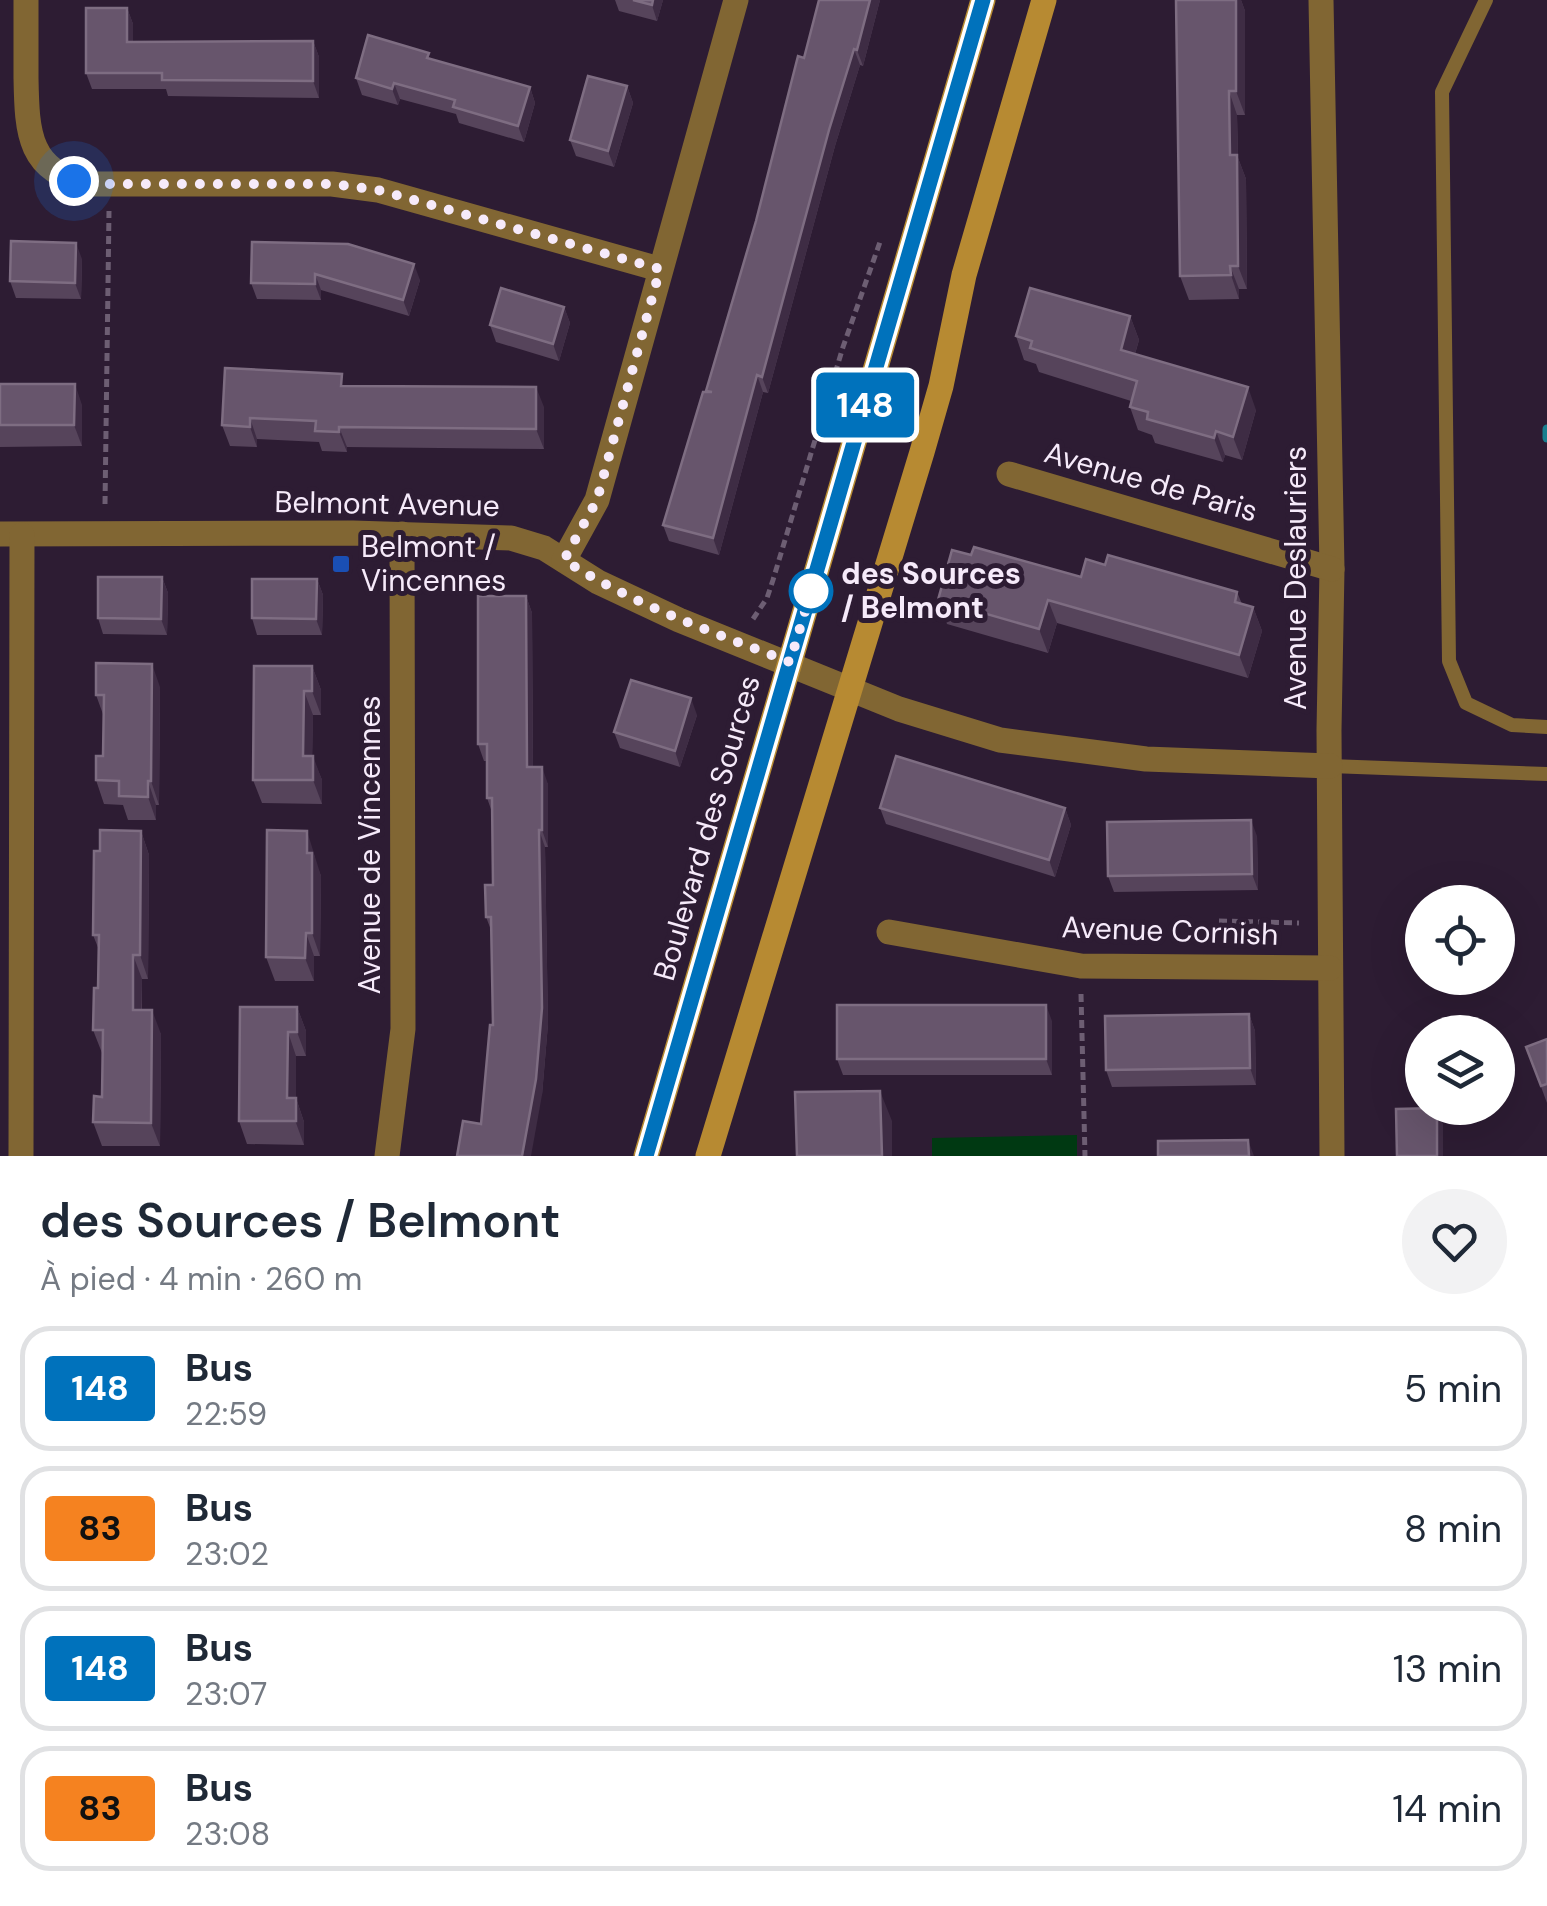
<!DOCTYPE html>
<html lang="fr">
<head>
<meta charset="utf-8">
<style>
	body { margin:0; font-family:"DM Sans",sans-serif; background:#f2f2f3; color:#1f2937; height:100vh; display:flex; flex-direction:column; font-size:38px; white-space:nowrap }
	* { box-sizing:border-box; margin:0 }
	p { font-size:32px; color:#747a83 }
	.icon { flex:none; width:55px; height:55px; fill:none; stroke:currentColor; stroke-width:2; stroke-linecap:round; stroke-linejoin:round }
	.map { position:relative; height:1156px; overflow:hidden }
	.sheet { display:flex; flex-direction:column; background:#fff; flex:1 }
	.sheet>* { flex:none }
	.badge { padding:0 20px; border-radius:8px; font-size:35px; line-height:65px }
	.fabs { position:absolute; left:1405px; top:885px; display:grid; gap:20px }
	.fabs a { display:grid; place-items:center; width:110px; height:110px; border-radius:50%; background:#fff; box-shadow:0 10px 40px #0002; font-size:50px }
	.you { position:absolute; width:50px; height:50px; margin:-25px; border:8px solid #fff; border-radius:50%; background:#1a73e8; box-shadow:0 0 0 15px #1a73e833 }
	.map>.badge { position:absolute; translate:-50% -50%; box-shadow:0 0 0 5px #fff }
	.round { display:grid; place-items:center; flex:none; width:105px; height:105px; border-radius:52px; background:#f2f2f3 }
	.overview { display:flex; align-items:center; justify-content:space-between; height:170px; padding:0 40px }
	h1 { font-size:48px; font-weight:600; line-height:75px }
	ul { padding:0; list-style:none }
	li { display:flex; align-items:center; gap:30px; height:125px; margin:0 20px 15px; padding:0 20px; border:5px solid #e0e1e3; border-radius:30px }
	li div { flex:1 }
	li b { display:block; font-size:38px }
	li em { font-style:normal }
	li .badge { min-width:110px; font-weight:700; text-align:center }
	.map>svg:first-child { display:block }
	.green { fill:#003912 }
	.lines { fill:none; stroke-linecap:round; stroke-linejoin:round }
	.stream { stroke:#187e8e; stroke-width:9 }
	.path { stroke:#6d5e73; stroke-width:5; stroke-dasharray:8 5; stroke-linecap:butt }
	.lane { stroke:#816633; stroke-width:14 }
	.street { stroke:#816633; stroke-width:25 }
	.secondary { stroke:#b78a32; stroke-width:25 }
	.wall { fill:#56445b }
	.shaded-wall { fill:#3e2c44 }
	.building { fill:#67556c; stroke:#7e6d82; stroke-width:2.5 }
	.line-casing { stroke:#fff; stroke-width:22 }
	.line { stroke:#0072bc; stroke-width:15 }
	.walk { stroke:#f6eafa; stroke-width:10; stroke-dasharray:0 18 }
	.transit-dot { fill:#1a4fb4; stroke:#2d1c33; stroke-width:4 }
	.stop-dot { fill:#fff; stroke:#0072bc; stroke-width:5 }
	.labels { text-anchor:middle; stroke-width:10; stroke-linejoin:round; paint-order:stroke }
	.street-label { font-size:30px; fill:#f6eafa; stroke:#2d1c33 }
	.poi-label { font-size:30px; fill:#f6eafa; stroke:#2d1c33; text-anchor:start }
	.stop-label { font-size:30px; font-weight:bold; fill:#f6eafa; stroke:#2d1c33; text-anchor:start }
</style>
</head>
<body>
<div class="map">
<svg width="1547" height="1156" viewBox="0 0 1547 1156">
	<rect width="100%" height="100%" fill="#2d1c33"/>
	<polygon class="green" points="1077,1135 1077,1156 932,1156 932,1138"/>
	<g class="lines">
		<polyline class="stream" points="1547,429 1547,438"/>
		<g class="path">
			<polyline points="105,504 109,211"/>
			<polyline points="753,619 767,598 773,580 843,347 880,242"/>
			<polyline points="1219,921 1299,923"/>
			<polyline points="1081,994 1085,1156"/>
		</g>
		<g class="lane">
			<polyline points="1486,0 1442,92 1449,661 1466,703 1512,725 1547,727"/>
			<polyline points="1330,766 1547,774"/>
		</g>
		<g class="street">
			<path d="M26 0C26 26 26 52 26 78 27 133 28 173 91 184H332L378 190 659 269"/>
			<polyline points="1321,0 1332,569 1329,730 1332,1156"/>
			<polyline points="1009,474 1332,569"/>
			<polyline points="0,534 353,533 511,538 544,548 598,582 679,620 899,709 1000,740 1146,759 1330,766"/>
			<polyline points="564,560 597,500 736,0"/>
			<polyline points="889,932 1081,966 1330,968"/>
			<polyline points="21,1156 22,535"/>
			<polyline points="387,1156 403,1029 402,534"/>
		</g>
		<g class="secondary">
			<polyline points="646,1156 983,0"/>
			<polyline points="708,1156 922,452 941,386 964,275 1044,0"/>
		</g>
	</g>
	<g class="wall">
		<polygon points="615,0 663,0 657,21 619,11"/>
		<polygon points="880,0 863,66 860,65 835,146 768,393 763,392 719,555 669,541 663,525 707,392 804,58"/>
		<polygon points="1176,0 1241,0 1245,11 1245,115 1237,115 1238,158 1246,179 1247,289 1239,289 1239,299 1189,300 1180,276"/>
		<polygon points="127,8 133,24 133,42 313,41 319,57 319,98 168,96 166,89 92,89 86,73"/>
		<polygon points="431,59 530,87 535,103 524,142 459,123 456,114 400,99 398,105 362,95 356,78"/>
		<polygon points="627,86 633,103 614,167 576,156 570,140"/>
		<polygon points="348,244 420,280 409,316 321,290 321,300 257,299 251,283"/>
		<polygon points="82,259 81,299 16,298 10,281"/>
		<polygon points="564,307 570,323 559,361 496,342 490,325"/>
		<polygon points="1130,316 1139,340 1135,354 1256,410 1242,460 1225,455 1223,462 1155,443 1152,435 1138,430 1130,407 1131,401 1039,372 1036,364 1024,360 1016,336"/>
		<polygon points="0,384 82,405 82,446 0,447"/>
		<polygon points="347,386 544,407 544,449 347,447 347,452 322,451 319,442 257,439 257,447 230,446 222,425"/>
		<polygon points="971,555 1081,577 1105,565 1237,592 1242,604 1253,607 1262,631 1248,678 1057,623 1048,653 947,624 938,600"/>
		<polygon points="162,577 168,593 167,635 103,634 98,618"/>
		<polygon points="317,579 323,595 322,635 257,635 252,618"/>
		<polygon points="526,596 532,613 533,767 548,784 548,847 545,847 548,1024 542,1095 481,1124 493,1025 491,930 486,917 493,885 492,812 487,798 487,761 484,761 478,744"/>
		<polygon points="312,666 321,690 321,715 313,715 312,756 322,780 322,804 262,803 253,780"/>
		<polygon points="160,687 159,805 156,805 156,820 128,820 123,805 104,804 96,780 103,756 104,717 96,695"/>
		<polygon points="697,715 680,767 620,748 614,732"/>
		<polygon points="880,808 1065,808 1071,825 1055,877 886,824"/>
		<polygon points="141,831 149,855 148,979 142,979 142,1010 161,1034 160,1146 102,1146 93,1122 102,1097 102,1053 93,1030 98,988 99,950 93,935 100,851"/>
		<polygon points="1257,836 1258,890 1114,892 1108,876"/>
		<polygon points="315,855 315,861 321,876 320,956 314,956 314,981 275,981 266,957"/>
		<polygon points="297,1007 306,1031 306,1056 296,1056 296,1098 304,1122 304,1145 247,1144 239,1121"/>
		<polygon points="1249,1014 1255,1031 1256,1085 1112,1087 1106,1070"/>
		<polygon points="1052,1021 1052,1075 843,1075 837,1059"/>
		<polygon points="1547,1039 1547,1103 1534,1068"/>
	</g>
	<g class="shaded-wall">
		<polygon points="653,0 663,0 657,21 652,5"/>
		<polygon points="870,0 880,0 863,66 857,50"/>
		<polygon points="1236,0 1241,0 1245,11 1245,115 1236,91"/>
		<polygon points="127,8 133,24 133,58 127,42"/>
		<polygon points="313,41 319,57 319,98 313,81"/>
		<polygon points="854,49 860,65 835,146 768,393 762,377 829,130"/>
		<polygon points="394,83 400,99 398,105 392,89"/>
		<polygon points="627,86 633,103 614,167 608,151"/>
		<polygon points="530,87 535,103 524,142 518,126"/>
		<polygon points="1229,91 1237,115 1238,158 1246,179 1247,289 1238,266 1230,155"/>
		<polygon points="76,243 82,259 81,299 75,283"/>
		<polygon points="414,264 420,280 409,316 403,300"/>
		<polygon points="1230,266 1239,289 1239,299 1231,275"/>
		<polygon points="315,274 321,290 321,300 315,284"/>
		<polygon points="564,307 570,323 559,361 553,344"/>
		<polygon points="1130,316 1139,340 1129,374 1121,350"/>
		<polygon points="757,375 763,392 719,555 713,538"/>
		<polygon points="75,384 82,405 82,446 74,425"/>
		<polygon points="536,387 544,407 544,449 536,429"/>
		<polygon points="1248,387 1256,410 1242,460 1233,437"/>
		<polygon points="250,418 257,439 257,447 250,427"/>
		<polygon points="339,427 347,447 347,452 339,432"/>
		<polygon points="1216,431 1225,455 1223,462 1214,438"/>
		<polygon points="162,577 168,593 167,635 161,619"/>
		<polygon points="317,579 323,595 322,635 316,619"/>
		<polygon points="526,596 532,613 533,784 527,767"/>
		<polygon points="1048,600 1057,623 1048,653 1039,629"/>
		<polygon points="1253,607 1262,631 1248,678 1239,655"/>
		<polygon points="152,664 160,687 159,805 151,781"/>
		<polygon points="312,666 321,690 321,715 312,691"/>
		<polygon points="304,691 313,715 312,780 303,756"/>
		<polygon points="691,698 697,715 680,767 675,751"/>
		<polygon points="313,756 322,780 322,804 313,780"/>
		<polygon points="542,767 548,784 548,847 542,830"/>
		<polygon points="148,781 156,805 156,820 148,797"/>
		<polygon points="1065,808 1071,825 1055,877 1049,860"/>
		<polygon points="1251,820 1257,836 1258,890 1252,874"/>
		<polygon points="539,830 545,847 548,1024 542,1095 531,1156 522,1156"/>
		<polygon points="141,831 149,855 148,979 140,955"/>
		<polygon points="307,831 321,876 320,956 312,933"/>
		<polygon points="306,933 314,956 314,981 305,958"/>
		<polygon points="133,955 142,979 141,1033 133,1010"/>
		<polygon points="1046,1005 1052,1021 1052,1075 1046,1059"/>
		<polygon points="297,1007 306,1031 306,1056 297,1032"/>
		<polygon points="152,1010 161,1034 160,1146 151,1123"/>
		<polygon points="1249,1014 1255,1031 1256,1085 1250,1068"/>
		<polygon points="288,1032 296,1056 296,1098 304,1122 304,1145 287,1098"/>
		<polygon points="880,1091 892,1121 892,1156 882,1156"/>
		<polygon points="1437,1108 1443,1124 1443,1156 1437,1156"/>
		<polygon points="1248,1140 1254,1156 1249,1156"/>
	</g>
	<g class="building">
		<polygon points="633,0 653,0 652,5"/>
		<polygon points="819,0 870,0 857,50 854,49 829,130 762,377 757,375 713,538 663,525 703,392 712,392 706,391 756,221 798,56 804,58"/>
		<polygon points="1176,0 1236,0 1236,91 1229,91 1230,155 1237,155 1238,266 1230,266 1231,275 1180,276"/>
		<polygon points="86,8 127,8 127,42 313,41 313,81 162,80 162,73 86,73"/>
		<polygon points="368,35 429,53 427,58 530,87 518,126 453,107 455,100 394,83 392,89 356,78"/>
		<polygon points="588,76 627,86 608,151 570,140"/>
		<polygon points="11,241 76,243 75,283 10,281"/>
		<polygon points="252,242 348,244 414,264 403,300 315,274 315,284 251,283"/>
		<polygon points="501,288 564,307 553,344 490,325"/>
		<polygon points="1030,288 1130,316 1121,350 1248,387 1233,437 1216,431 1214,438 1147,419 1148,412 1130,407 1137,381 1030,348 1032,341 1016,336"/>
		<polygon points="225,368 342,374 341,386 536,387 536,429 339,427 339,432 315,431 316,421 250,418 250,427 222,425"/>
		<polygon points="0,384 75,384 74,425 0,425"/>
		<polygon points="974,547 1081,577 1086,559 1105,565 1108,555 1237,592 1235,602 1253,607 1239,655 1048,600 1039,629 938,600 952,550 971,555"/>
		<polygon points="98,577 162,577 161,619 98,618"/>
		<polygon points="252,579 317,579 316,619 252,618"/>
		<polygon points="478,596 526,596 527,767 542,767 542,830 539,830 542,1008 536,1079 522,1156 457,1156 463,1121 481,1124 490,1025 493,1025 491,917 486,917 485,885 493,885 492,798 487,798 487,744 478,744"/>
		<polygon points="96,663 152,664 151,781 148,781 148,797 119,796 119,781 96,780 96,756 103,756 104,695 96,695"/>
		<polygon points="254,666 312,666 312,691 304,691 303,756 313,756 313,780 253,780"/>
		<polygon points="631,680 691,698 675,751 614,732"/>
		<polygon points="896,756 1065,808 1049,860 880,808"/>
		<polygon points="1251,820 1252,874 1108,876 1107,822"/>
		<polygon points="100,830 141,831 140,955 133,955 133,1010 152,1010 151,1123 93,1122 94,1096 102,1097 103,1030 93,1030 94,988 98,988 99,935 93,935 94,851 100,851"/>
		<polygon points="267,830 307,831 307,853 312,853 312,933 306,933 305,958 266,957"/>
		<rect x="837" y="1005" width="209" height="54"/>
		<polygon points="240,1007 297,1007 297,1032 288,1032 287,1098 296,1098 296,1121 239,1121"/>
		<polygon points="1249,1014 1250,1068 1106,1070 1105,1016"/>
		<polygon points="1547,1039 1547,1084 1541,1086 1526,1047"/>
		<polygon points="880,1091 882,1156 797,1156 795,1092"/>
		<polygon points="1437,1108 1437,1156 1397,1156 1396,1109"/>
		<polygon points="1248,1140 1249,1156 1158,1156 1158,1141"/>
	</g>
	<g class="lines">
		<g class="line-casing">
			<polyline id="line" points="646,1156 983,0"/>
		</g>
		<use href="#line" class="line"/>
		<path class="walk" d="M74 181 110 184H332L378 190 660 269 597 500 564 560C634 605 712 632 790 662L811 591"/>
	</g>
	<rect class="transit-dot" x="331" y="554" width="20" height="20" rx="5"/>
	<circle class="stop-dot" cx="811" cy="591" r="20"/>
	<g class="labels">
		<g class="street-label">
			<text transform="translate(1151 482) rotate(16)" y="10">Avenue de Paris</text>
			<text transform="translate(387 504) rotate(1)" y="10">Belmont Avenue</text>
			<text transform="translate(1296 578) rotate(-90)" y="10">Avenue Deslauriers</text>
			<text transform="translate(707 828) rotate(-74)" y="10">Boulevard des Sources</text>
			<text transform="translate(370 845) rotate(-90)" y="10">Avenue de Vincennes</text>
			<text transform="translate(1170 931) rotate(2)" y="10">Avenue Cornish</text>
		</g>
		<g class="poi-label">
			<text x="361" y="557">Belmont /<tspan x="361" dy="34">Vincennes</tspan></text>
		</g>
		<g class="stop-label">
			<text x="841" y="584">des Sources<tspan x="841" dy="34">/ Belmont</tspan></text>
		</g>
	</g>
</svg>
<div class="fabs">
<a><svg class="icon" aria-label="locate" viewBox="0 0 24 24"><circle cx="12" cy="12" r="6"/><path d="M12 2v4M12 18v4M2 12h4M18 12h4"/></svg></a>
<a><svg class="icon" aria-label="layers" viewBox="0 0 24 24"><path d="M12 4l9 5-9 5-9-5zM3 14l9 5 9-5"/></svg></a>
</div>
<div class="you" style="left:74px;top:181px"></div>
<b class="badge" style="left:865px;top:405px;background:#0072bc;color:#fff">148</b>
</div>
<section class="sheet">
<div class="overview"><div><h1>des Sources / Belmont</h1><p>À pied · 4 min · 260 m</p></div><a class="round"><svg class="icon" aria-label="heart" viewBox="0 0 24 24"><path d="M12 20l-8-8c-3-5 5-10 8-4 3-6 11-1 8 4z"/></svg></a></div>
<ul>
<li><span class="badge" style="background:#0072bc;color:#fff">148</span><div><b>Bus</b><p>22:59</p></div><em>5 min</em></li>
<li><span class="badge" style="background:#f58220;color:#111">83</span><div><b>Bus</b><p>23:02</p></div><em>8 min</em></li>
<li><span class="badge" style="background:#0072bc;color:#fff">148</span><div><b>Bus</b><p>23:07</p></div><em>13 min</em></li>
<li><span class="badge" style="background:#f58220;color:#111">83</span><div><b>Bus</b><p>23:08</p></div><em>14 min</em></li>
</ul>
</section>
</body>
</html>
